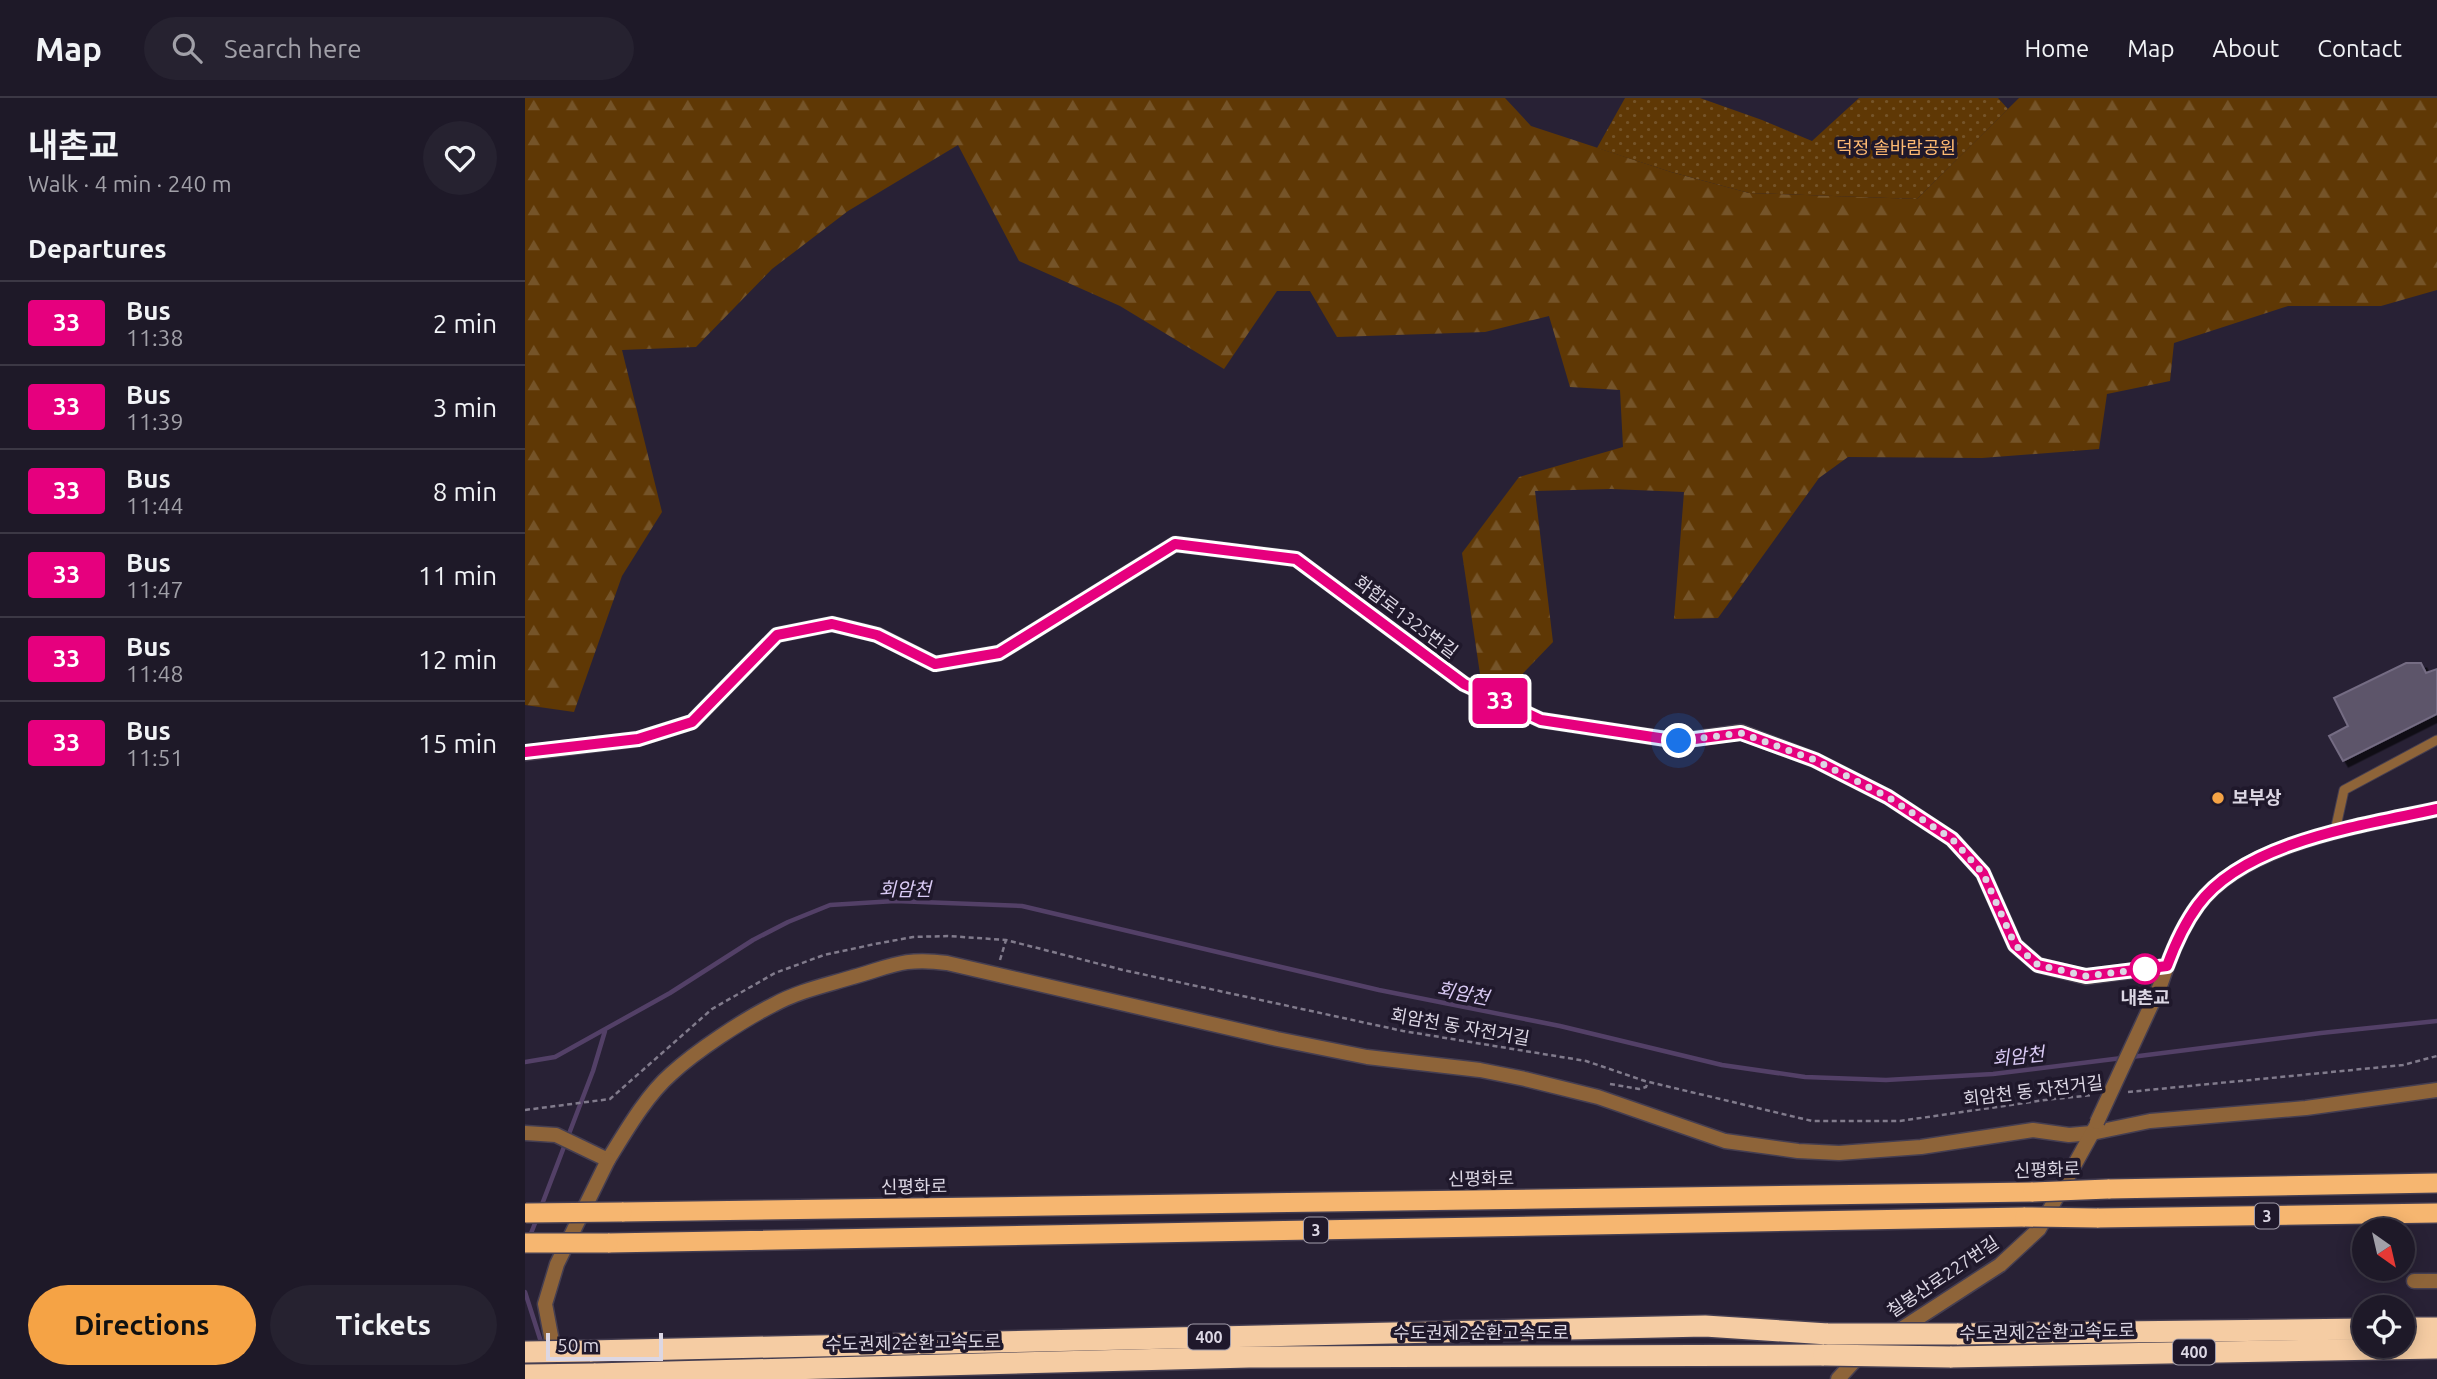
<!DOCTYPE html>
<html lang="en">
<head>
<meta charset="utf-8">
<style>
	body { margin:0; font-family:Ubuntu,"Noto Sans KR",sans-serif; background:#262230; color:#f1f3f6; height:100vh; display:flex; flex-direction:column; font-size:26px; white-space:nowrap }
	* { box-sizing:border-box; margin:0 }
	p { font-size:23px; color:#a1a0a8 }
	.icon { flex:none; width:38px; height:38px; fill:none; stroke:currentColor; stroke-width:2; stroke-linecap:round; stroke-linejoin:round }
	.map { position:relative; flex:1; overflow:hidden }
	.panel { display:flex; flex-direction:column; background:#1e1928; width:525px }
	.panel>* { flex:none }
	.badge { padding:0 14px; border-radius:5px; font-size:24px; line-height:46px }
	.needle { width:46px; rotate:146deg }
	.buttons { position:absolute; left:1827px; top:1120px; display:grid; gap:14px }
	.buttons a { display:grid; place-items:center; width:63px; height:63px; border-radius:50%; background:#1e1928; box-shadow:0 4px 18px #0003,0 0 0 2px #3c3845; font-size:35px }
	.scale { position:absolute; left:21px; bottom:18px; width:117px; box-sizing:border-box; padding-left:7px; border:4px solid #dcd7e4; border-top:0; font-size:19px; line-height:24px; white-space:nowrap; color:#dcd7e4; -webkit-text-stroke:5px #1f182b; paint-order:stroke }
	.you { position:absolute; width:35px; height:35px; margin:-18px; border:5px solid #fff; border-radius:50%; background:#1a73e8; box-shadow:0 0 0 10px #1a73e833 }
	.map>.badge { position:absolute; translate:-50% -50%; box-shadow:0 0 0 4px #fff }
	h2 { padding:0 28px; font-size:26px; line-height:63px }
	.round { display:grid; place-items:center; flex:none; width:74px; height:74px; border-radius:37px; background:#262230 }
	.summary { display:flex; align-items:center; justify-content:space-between; height:119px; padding:0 28px }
	h1 { font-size:33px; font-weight:700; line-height:52px }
	.action { display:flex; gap:14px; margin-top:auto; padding:14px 28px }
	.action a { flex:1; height:80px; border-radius:42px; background:#f5a345; color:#111; font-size:28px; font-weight:700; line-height:80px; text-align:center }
	.action a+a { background:#262230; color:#f1f3f6 }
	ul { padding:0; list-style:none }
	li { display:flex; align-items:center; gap:21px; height:84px; padding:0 28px; border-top:2px solid #3c3845 }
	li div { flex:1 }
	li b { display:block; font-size:26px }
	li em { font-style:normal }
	li .badge { min-width:77px; font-weight:700; text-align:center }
	header { display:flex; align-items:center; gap:42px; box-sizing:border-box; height:98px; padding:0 35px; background:#1e1928; border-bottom:2px solid #3c3845 }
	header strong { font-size:33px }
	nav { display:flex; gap:38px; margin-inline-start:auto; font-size:24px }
	.search { width:490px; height:63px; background:#262230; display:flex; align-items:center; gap:18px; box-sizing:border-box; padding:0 24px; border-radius:38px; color:#a1a0a8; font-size:26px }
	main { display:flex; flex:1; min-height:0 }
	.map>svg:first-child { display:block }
	.forest { fill:url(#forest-firs) }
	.park { fill:url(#park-dots) }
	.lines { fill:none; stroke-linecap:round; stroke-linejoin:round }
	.stream { stroke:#534067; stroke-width:4.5 }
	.building { fill:#5d556b; stroke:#746c83; stroke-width:2; filter:url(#shadow) }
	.service-casing { stroke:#453e51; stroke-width:11 }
	.minor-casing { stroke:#453e51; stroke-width:17 }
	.tertiary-casing { stroke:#453e51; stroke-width:17 }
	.trunk-casing { stroke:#453e51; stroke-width:22 }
	.motorway-casing { stroke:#453e51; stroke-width:24 }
	.path { stroke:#817b8c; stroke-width:2.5; stroke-dasharray:5 3.5; stroke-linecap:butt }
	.service { stroke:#8e6439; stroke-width:9 }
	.minor { stroke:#8e6439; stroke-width:14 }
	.tertiary { stroke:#8e6439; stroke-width:14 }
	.trunk { stroke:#f6b670; stroke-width:19 }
	.motorway { stroke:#f5cca3; stroke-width:21 }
	.minor-bridge-casing { stroke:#453e51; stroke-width:17; stroke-linecap:butt }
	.trunk-bridge-casing { stroke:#453e51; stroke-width:22; stroke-linecap:butt }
	.motorway-bridge-casing { stroke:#453e51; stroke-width:24; stroke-linecap:butt }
	.minor-bridge { stroke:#8e6439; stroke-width:14 }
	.trunk-bridge { stroke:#f6b670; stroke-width:19 }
	.motorway-bridge { stroke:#f5cca3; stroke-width:21 }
	.line-casing { stroke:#fff; stroke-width:16 }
	.line { stroke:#e6007e; stroke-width:10 }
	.walk { stroke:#dcd7e4; stroke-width:7; stroke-dasharray:0 12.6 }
	.poi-dot { fill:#f5a345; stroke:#1f182b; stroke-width:2.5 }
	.stop-dot { fill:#fff; stroke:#e6007e; stroke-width:3.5 }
	.labels { text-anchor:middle; stroke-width:7; stroke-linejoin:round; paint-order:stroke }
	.shield { fill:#1f182b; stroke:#a39eac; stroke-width:2 }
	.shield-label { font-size:16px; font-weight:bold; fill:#dcd7e4 }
	.park-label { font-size:18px; fill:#fdb972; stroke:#1f182b }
	.street-label { font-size:18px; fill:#dcd7e4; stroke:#1f182b }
	.poi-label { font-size:18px; font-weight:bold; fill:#dcd7e4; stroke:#1f182b; text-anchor:start }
	.stop-label { font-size:18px; font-weight:bold; fill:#dcd7e4; stroke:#1f182b }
	.water-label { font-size:19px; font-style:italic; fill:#d9caf4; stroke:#1f182b }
</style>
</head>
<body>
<header>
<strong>Map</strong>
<div class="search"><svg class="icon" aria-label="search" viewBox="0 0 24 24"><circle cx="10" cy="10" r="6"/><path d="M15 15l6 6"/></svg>Search here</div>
<nav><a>Home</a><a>Map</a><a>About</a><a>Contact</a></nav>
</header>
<main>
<section class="panel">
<div class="summary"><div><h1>내촌교</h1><p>Walk · 4 min · 240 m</p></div><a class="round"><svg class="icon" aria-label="heart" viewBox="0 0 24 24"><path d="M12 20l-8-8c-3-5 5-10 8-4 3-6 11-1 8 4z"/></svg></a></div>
<h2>Departures</h2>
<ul>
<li><span class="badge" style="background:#e6007e;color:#fff">33</span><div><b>Bus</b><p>11:38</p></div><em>2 min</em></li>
<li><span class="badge" style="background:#e6007e;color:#fff">33</span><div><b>Bus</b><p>11:39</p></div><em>3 min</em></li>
<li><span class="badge" style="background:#e6007e;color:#fff">33</span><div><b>Bus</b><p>11:44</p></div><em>8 min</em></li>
<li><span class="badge" style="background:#e6007e;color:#fff">33</span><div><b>Bus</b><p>11:47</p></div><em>11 min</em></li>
<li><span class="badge" style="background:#e6007e;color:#fff">33</span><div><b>Bus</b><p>11:48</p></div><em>12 min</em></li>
<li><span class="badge" style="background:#e6007e;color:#fff">33</span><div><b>Bus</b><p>11:51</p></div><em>15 min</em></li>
</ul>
<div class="action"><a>Directions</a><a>Tickets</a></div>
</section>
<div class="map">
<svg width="1912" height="1281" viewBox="0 0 1912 1281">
	<defs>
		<pattern id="forest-firs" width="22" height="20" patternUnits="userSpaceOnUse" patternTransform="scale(1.75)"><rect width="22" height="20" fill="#5f3805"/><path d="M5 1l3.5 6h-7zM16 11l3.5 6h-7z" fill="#755429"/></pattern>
		<pattern id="park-dots" width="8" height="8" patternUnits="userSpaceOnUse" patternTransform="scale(1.75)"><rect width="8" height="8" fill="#5f3805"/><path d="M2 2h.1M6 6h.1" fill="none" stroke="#755429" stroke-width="1.8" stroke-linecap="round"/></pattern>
		<filter id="shadow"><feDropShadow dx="5.5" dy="5.5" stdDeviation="0" flood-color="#0009"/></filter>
	</defs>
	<rect width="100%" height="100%" fill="#282135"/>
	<polygon class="forest" points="0,0 980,0 1006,28 1146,74 1224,95 1392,101 1494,0 1912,0 1912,192 1856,208 1763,208 1649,245 1645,283 1582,296 1574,351 1457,360 1323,359 1294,380 1193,520 1149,521 1159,394 1086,391 1010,393 1028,544 985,589 955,576 937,455 994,379 1098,349 1095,292 1045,289 1024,218 960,234 812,239 785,193 752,193 699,271 595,208 494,163 433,47 323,113 247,171 171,249 97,252 137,414 97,478 49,614 0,607"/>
	<polygon class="park" points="1100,0 1175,0 1237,22 1287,43 1334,0 1473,0 1483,11 1392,101 1224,95 1146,74 1072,50"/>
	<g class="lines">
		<g class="stream">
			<polyline points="1606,959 1796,935 1912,923"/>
			<polyline points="0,964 30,959 145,895 228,842 263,824 305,807 370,803 497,808 854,892 1035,928 1197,967 1280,979 1361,982 1468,976 1597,960"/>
			<polyline points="16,1109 68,973 80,933"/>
			<polyline points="5,1138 12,1120"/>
			<polyline points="0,1194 17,1247"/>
		</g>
	</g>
	<polygon class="building" points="1881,565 1896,565 1901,575 1912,571 1912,616 1818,663 1804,638 1823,628 1809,600"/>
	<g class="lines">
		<g class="service-casing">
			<polyline id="service" points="1810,733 1819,692 1912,642"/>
		</g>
		<g class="minor-casing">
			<g id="minor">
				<path d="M0 655 113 641 167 624 252 537 307 526 353 537 410 566 474 555 650 446 771 461 939 586 1016 622 1154 643 1216 634 1290 662 1363 699 1427 741 1458 775 1490 847 1513 867 1561 879 1642 868C1650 846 1659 826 1673 807 1720 744 1840 727 1912 711"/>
				<path d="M0 1035 31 1037 83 1062C101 1033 121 998 146 976 171 953 218 922 248 907 273 893 302 887 328 879 367 868 379 859 422 865L752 941 842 959 955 972 1000 981 1073 999 1200 1043 1273 1053 1314 1055 1396 1049 1508 1032 1544 1037 1567 1035 1625 1023 1781 1010 1912 992"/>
				<polyline points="1889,1183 1912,1183"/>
				<polyline points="30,1259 20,1206 32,1166 83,1062"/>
				<polyline points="1313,1281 1333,1259 1475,1167 1514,1131 1571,1028"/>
			</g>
		</g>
		<g class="tertiary-casing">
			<polyline id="tertiary" points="1635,888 1642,868"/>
		</g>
		<g class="trunk-casing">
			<g id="trunk">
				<polyline points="1583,1091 1912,1085"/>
				<polyline points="97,1114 1508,1094"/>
				<polyline points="1572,1120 1912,1115"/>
				<polyline points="83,1145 1500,1119"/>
			</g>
		</g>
		<g class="motorway-casing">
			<g id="motorway">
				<polyline points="1878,1230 1912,1230"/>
				<polyline points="1432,1236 1839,1231"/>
				<polyline points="65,1253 1180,1228 1303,1236"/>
				<polyline points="1425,1259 1912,1250"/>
				<polyline points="69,1276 724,1259 1299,1257"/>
			</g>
		</g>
		<g class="path">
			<polyline points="475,862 481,842"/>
			<polyline points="1085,986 1114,991 1121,989 1123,984"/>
			<polyline points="1603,994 1878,967 1912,958"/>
			<polyline points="0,1012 85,1001 187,911 250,875 299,857 350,846 388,839 423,838 481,842 598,872 878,933 1061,963 1120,983 1287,1023 1375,1023 1520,1002 1568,997"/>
		</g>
		<use href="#service" class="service"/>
		<use href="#minor" class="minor"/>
		<use href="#tertiary" class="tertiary"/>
		<use href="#trunk" class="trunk"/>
		<use href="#motorway" class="motorway"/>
		<g class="minor-bridge-casing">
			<polyline id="minor-bridge" points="1572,1024 1635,888"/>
		</g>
		<g class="trunk-bridge-casing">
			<g id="trunk-bridge">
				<polyline points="1508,1094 1583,1091"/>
				<polyline points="1,1115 97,1114"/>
				<polyline points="1500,1119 1572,1120"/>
				<polyline points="0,1145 83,1145"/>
			</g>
		</g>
		<g class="motorway-bridge-casing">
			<g id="motorway-bridge">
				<polyline points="1303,1236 1432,1236"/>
				<polyline points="0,1254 65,1253"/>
				<polyline points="1299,1257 1425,1259"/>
				<polyline points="0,1277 69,1276"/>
			</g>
		</g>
		<use href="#minor-bridge" class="minor-bridge"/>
		<use href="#trunk-bridge" class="trunk-bridge"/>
		<use href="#motorway-bridge" class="motorway-bridge"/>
	</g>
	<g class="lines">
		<g class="line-casing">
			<path id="line" d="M0 654 113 641 167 624 252 537 307 526 352 537 410 566 474 555 650 446 771 461 939 586 1016 622 1154 643 1216 635 1290 662 1363 699 1427 741 1458 775 1490 847 1513 867 1561 878 1642 868C1650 846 1659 826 1673 807 1720 743 1840 727 1912 711"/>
		</g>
		<use href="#line" class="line"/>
		<polyline class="walk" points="1154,643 1216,635 1290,662 1363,699 1427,741 1458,775 1490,847 1513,867 1561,878 1620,871"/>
	</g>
	<circle class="poi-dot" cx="1693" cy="700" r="7"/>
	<circle class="stop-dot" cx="1620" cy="871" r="14"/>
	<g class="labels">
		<g class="shield">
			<rect x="1730" y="1105.5" width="24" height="25" rx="5"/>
			<rect x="779" y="1119.5" width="24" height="25" rx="5"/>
			<rect x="663" y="1226.5" width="42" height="25" rx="5"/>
			<rect x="1648" y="1241.5" width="42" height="25" rx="5"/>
		</g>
		<g class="shield-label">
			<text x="1742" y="1124">3</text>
			<text x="791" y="1138">3</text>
			<text x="684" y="1245">400</text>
			<text x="1669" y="1260">400</text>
		</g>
		<g class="park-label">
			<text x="1371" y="56">덕정 솔바람공원</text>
		</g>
		<g class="street-label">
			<text transform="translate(881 519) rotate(37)" y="6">화합로1325번길</text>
			<text transform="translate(935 929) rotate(10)" y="6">회암천 동 자전거길</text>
			<text transform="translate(1508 993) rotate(-7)" y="6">회암천 동 자전거길</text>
			<text transform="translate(1522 1072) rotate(-2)" y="6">신평화로</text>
			<text transform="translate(956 1081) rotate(-1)" y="6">신평화로</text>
			<text transform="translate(389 1089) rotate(-1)" y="6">신평화로</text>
			<text transform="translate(1418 1179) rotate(-34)" y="6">칠봉산로227번길</text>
			<text transform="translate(1522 1234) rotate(-1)" y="6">수도권제2순환고속도로</text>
			<text x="956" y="1241">수도권제2순환고속도로</text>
			<text transform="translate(388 1245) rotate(-1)" y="6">수도권제2순환고속도로</text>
		</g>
		<g class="poi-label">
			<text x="1707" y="706">보부상</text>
		</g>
		<g class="stop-label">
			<text x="1620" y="906">내촌교</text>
		</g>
		<g class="water-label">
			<text x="380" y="798">회암천</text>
			<text transform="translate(938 895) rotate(11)" y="7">회암천</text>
			<text transform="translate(1493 958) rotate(-6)" y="7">회암천</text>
		</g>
	</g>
</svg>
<div class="buttons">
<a><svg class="needle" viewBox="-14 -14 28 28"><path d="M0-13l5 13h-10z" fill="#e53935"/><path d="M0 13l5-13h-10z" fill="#a1a0a8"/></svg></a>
<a><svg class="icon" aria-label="locate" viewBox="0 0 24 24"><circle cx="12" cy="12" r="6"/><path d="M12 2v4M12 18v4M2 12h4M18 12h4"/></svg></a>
</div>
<div class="scale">50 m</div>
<div class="you" style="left:1154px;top:643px"></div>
<b class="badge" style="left:975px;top:603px;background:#e6007e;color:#fff">33</b>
</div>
</main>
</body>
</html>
